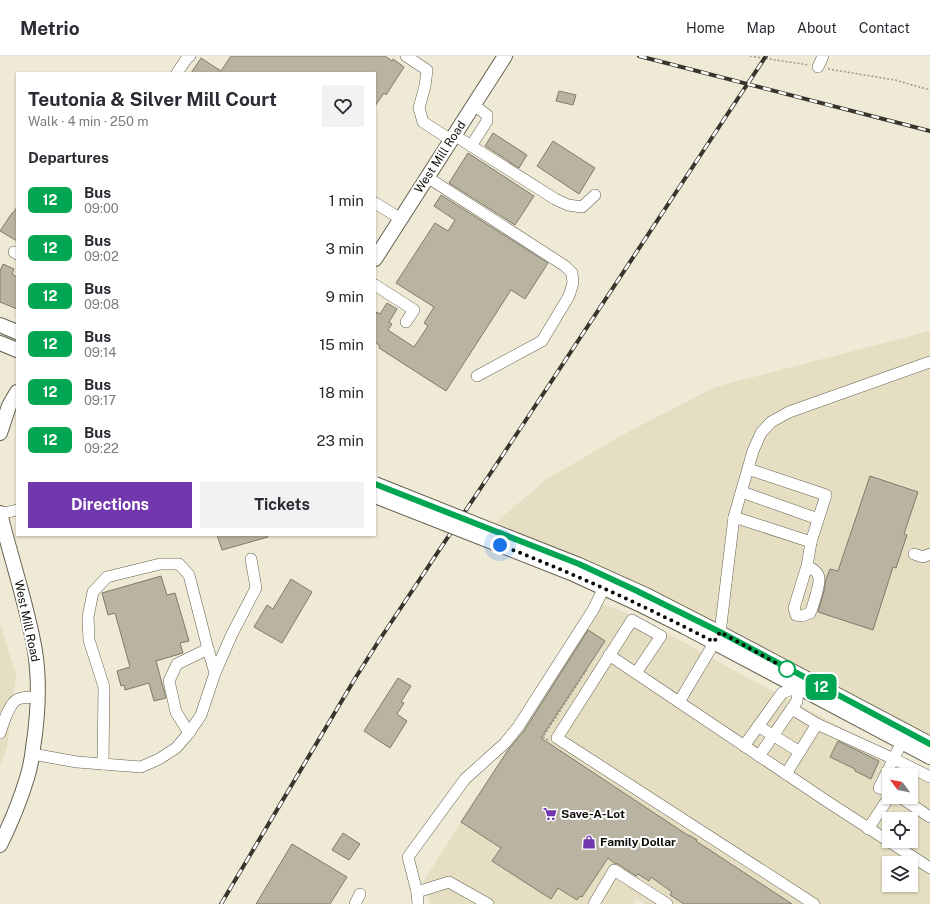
<!DOCTYPE html>
<html lang="en">
<head>
<meta charset="utf-8">
<style>
	body { margin:0; font-family:"Public Sans",sans-serif; background:#f2f2f3; color:#2b2b33; height:100vh; display:flex; flex-direction:column; font-size:15px; white-space:nowrap }
	* { box-sizing:border-box; margin:0 }
	p { font-size:13px; color:#7c7c81 }
	.icon { flex:none; width:22px; height:22px; fill:none; stroke:currentColor; stroke-width:2; stroke-linecap:round; stroke-linejoin:round }
	.map { position:relative; flex:1; overflow:hidden }
	.panel { position:absolute; left:16px; top:16px; width:360px; height:464px; display:flex; flex-direction:column; background:#fff; border-radius:0px; box-shadow:0 1px 3px #0004 }
	.panel>* { flex:none }
	.badge { padding:0 8px; border-radius:6px; font-size:14px; line-height:26px }
	.needle { width:26px; rotate:302deg }
	.buttons { position:absolute; left:882px; top:712px; display:grid; gap:8px }
	.buttons a { display:grid; place-items:center; width:36px; height:36px; border-radius:0px; background:#fff; box-shadow:0 1px 3px #0004; font-size:20px }
	.you { position:absolute; width:20px; height:20px; margin:-10px; border:3px solid #fff; border-radius:50%; background:#1a73e8; box-shadow:0 0 0 6px #1a73e833 }
	.map>.badge { position:absolute; translate:-50% -50%; box-shadow:0 0 0 2px #fff }
	h2 { padding:0 12px; font-size:15px; line-height:36px }
	.round { display:grid; place-items:center; flex:none; width:42px; height:42px; border-radius:0px; background:#f2f2f3 }
	.overview { display:flex; align-items:center; justify-content:space-between; height:68px; padding:0 12px }
	h1 { font-size:19px; font-weight:700; line-height:30px }
	.action { display:flex; gap:8px; margin-top:auto; padding:8px 12px }
	.action a { flex:1; height:46px; border-radius:0px; background:#7138ae; color:#fff; font-size:16px; font-weight:700; line-height:46px; text-align:center }
	.action a+a { background:#f2f2f3; color:#2b2b33 }
	ul { padding:0; list-style:none }
	li { display:flex; align-items:center; gap:12px; height:48px; padding:0 12px }
	li div { flex:1 }
	li b { display:block; font-size:15px }
	li em { font-style:normal }
	li .badge { min-width:44px; font-weight:700; text-align:center }
	header { display:flex; align-items:center; gap:24px; box-sizing:border-box; height:56px; padding:0 20px; background:#fff; border-bottom:1px solid #e1e1e2 }
	header strong { font-size:19px }
	nav { display:flex; gap:22px; margin-inline-start:auto; font-size:14px }
	.map>svg:first-child { display:block }
	.built { fill:#e5dec2; fill-rule:evenodd }
	.building { fill:#b9b4a1; stroke:#807b69 }
	.lines { fill:none; stroke-linecap:round; stroke-linejoin:round }
	.minor-casing { stroke:#65614f; stroke-width:12 }
	.major-casing { stroke:#65614f; stroke-width:16 }
	.path { stroke:#9d998a; stroke-width:1.5; stroke-dasharray:2 2; stroke-linecap:butt }
	.minor { stroke:#fff; stroke-width:11 }
	.major { stroke:#fff; stroke-width:14 }
	.rail-casing { stroke:#38352c; stroke-width:4 }
	.rail { stroke:#fff; stroke-width:2.5; stroke-dasharray:8; stroke-linecap:butt }
	.major-bridge-casing { stroke:#65614f; stroke-width:16; stroke-linecap:butt }
	.major-bridge { stroke:#fff; stroke-width:14 }
	.line-casing { stroke:#fff; stroke-width:9 }
	.line { stroke:#00a651; stroke-width:6 }
	.walk { stroke:#0d0b05; stroke-width:4; stroke-dasharray:0 7.2 }
	.stop-dot { fill:#fff; stroke:#00a651; stroke-width:2 }
	.labels { text-anchor:middle; stroke-width:4; stroke-linejoin:round; paint-order:stroke }
	.street-label { font-size:12px; fill:#0d0b05; stroke:#fff }
	.poi-label { font-size:12px; font-weight:bold; fill:#0d0b05; stroke:#fff; text-anchor:start }
</style>
</head>
<body>
<header>
<strong>Metrio</strong>
<nav><a>Home</a><a>Map</a><a>About</a><a>Contact</a></nav>
</header>
<div class="map">
<svg width="930" height="848" viewBox="0 0 930 848">
	<rect width="100%" height="100%" fill="#efead6"/>
	<g class="built">
		<polygon points="930,275 930,688 488,473 547,423 626,377 715,331"/>
		<path d="M603 548 626 557 689 589 724 609 930 718V848H645L637 843 633 848H431L423 826 461 766ZM889 719H911V741H889ZM889 763H911V785H889ZM889 807H911V829H889Z"/>
		<polygon points="0,567 16,619 7,691 0,711"/>
	</g>
	<g class="building">
		<polygon points="231,0 385,0 392,5 393,3 404,11 386,39 384,37 375,50 375,17 191,17 201,2 221,15"/>
		<polygon points="559,35 576,39 573,49 556,45"/>
		<polygon points="493,77 527,99 519,112 485,90"/>
		<polygon points="553,85 595,112 579,138 537,110"/>
		<polygon points="468,97 534,140 515,169 449,127"/>
		<polygon points="441,139 548,207 525,243 511,234 446,335 379,292 380,290 375,286 375,260 377,256 380,258 387,247 397,253 389,266 392,268 388,274 414,291 428,270 424,267 434,251 396,227 435,167 448,175 455,164 434,150"/>
		<polygon points="17,151 17,185 0,175 12,157 13,157"/>
		<polygon points="3,208 14,213 12,218 17,221 17,253 0,246 0,215"/>
		<polygon points="870,420 918,436 904,478 907,479 896,512 893,511 873,574 818,556 824,535 826,523 830,513 838,515"/>
		<polygon points="217,479 267,479 268,481 222,494"/>
		<polygon points="161,520 167,539 175,537 189,585 180,587 183,597 156,605 166,642 154,645 149,627 125,634 124,629 121,630 117,615 130,611 115,557 108,559 102,537"/>
		<polygon points="291,523 312,536 282,587 254,571 267,549 273,553"/>
		<polygon points="588,574 605,585 541,682 689,780 689,779 697,784 696,785 792,848 684,848 670,839 672,836 651,821 649,825 638,818 636,820 618,808 614,807 608,802 582,841 580,840 577,844 558,832 551,843 492,805 501,792 461,766 508,694 524,675"/>
		<polygon points="398,622 411,630 401,646 404,647 397,658 407,665 390,692 364,675"/>
		<polygon points="838,685 879,705 871,723 855,715 855,713 830,701"/>
		<polygon points="343,777 360,788 349,804 332,794"/>
		<polygon points="292,788 347,821 330,848 256,848"/>
	</g>
	<g class="lines">
		<g class="minor-casing">
			<g id="minor">
				<polyline points="406,0 427,14 425,30 419,52 423,66 451,84"/>
				<polyline points="818,11 823,0"/>
				<polyline points="177,17 187,2 190,0"/>
				<polyline points="454,79 555,143 568,149 582,151 595,139"/>
				<polyline points="471,90 487,65 487,59 474,49"/>
				<polyline points="427,121 565,210 572,217 573,227 569,240 542,285 477,320"/>
				<polyline points="375,147 401,163"/>
				<polyline points="14,196 17,198"/>
				<polyline points="375,229 414,254 406,266"/>
				<polyline points="748,413 826,439 811,486 734,461 753,395 761,377 771,366 789,356 930,306"/>
				<polyline points="742,436 818,463"/>
				<polyline points="0,458 17,454"/>
				<polyline points="914,498 923,501 930,498"/>
				<path d="M807 510 794 552 796 559 802 560 810 557C813 551 814 545 816 539 820 524 823 517 807 510L811 486"/>
				<polyline points="609,599 828,746 930,812"/>
				<polyline points="636,617 661,580 632,564 557,682 814,848"/>
				<polyline points="679,646 720,577 734,461"/>
				<polyline points="792,653 817,668"/>
				<polyline points="758,670 800,696"/>
				<path d="M0 677C3 668 9 647 18 643 23 641 33 641 38 641"/>
				<polyline points="189,677 176,656 169,625 177,608 208,593"/>
				<polyline points="744,690 782,637 798,631"/>
				<polyline points="32,698 77,706 141,711 159,703 176,692 189,677 201,659 215,617 232,578 256,532 251,503"/>
				<polyline points="759,700 797,645 798,631 801,625"/>
				<polyline points="103,708 104,631 89,584 88,561 93,536 107,521 160,508 179,508 189,519 208,593 215,617"/>
				<polyline points="786,718 817,668 894,703 930,721"/>
				<polyline points="889,735 879,732 902,686"/>
				<polyline points="900,741 930,761"/>
				<polyline points="868,773 889,741"/>
				<polyline points="417,836 449,826 488,848"/>
				<polyline points="355,848 360,838"/>
				<polyline points="418,848 417,836 408,801 465,723 505,687 518,671 593,554 607,526"/>
				<polyline points="594,848 614,814 667,848"/>
			</g>
		</g>
		<g class="major-casing">
			<g id="major">
				<polyline points="375,203 505,0"/>
				<polyline points="0,269 17,276"/>
				<polyline points="0,287 17,294"/>
				<polyline points="0,377 9,350 17,336"/>
				<path d="M0 457C11 503 27 548 35 595 40 627 38 660 33 692 32 702 30 712 27 722 20 745 11 767 0 789"/>
				<polyline points="508,481 579,509 648,540 720,577 930,688"/>
				<polyline points="500,489 571,517 643,550 685,571 930,701"/>
			</g>
		</g>
		<g class="path">
			<polyline points="750,0 809,9"/>
			<polyline points="828,13 895,24 930,34"/>
			<polyline points="548,684 543,681 588,612"/>
		</g>
		<use href="#minor" class="minor"/>
		<use href="#major" class="major"/>
		<g class="rail-casing">
			<g id="rail">
				<polyline points="639,0 930,75"/>
				<polyline points="221,848 356,621 380,583 520,373 717,74 766,0"/>
			</g>
		</g>
		<use href="#rail" class="rail"/>
		<g class="major-bridge-casing">
			<g id="major-bridge">
				<polyline points="375,428 508,481"/>
				<polyline points="375,440 500,489"/>
			</g>
		</g>
		<use href="#major-bridge" class="major-bridge"/>
	</g>
	<g class="lines">
		<g class="line-casing">
			<polyline id="line" points="375,428 579,508 635,534 720,576 930,688"/>
		</g>
		<use href="#line" class="line"/>
		<path class="walk" d="M500 489C573 517 645 550 714 586L720 576 787 613"/>
	</g>
	<defs>
		<g id="supermarket-bare" transform="scale(1.08)"><path d="M-6-5.5h2.5l.6 2H6L4.5 2H-2.5L-4.4-4H-6ZM-1.5 3.2a1.3 1.3 0 1 0 .1 0ZM3 3.2a1.3 1.3 0 1 0 .1 0Z" fill="#7138ae" stroke="#fff" stroke-width="2.5" paint-order="stroke"/></g>
		<g id="shop-bare" transform="scale(1.08)"><path d="M-5-2.5h2.3a2.7 3.5 0 0 1 5.4 0H5L5.5 6h-11ZM-1.5-2.5h3a1.5 2.3 0 0 0-3 0Z" fill="#7138ae" stroke="#fff" stroke-width="2.5" paint-order="stroke"/></g>
	</defs>
	<g fill-rule="evenodd">
		<use href="#supermarket-bare" x="550" y="758"/>
		<use href="#shop-bare" x="589" y="786"/>
	</g>
	<circle class="stop-dot" cx="787" cy="613" r="8"/>
	<g class="labels">
		<g class="street-label">
			<text transform="translate(440 101) rotate(-57)" y="4">West Mill Road</text>
			<text transform="translate(27 565) rotate(78)" y="4">West Mill Road</text>
		</g>
		<g class="poi-label">
			<text x="561" y="762">Save-A-Lot</text>
			<text x="600" y="790">Family Dollar</text>
		</g>
	</g>
</svg>
<div class="buttons">
<a><svg class="needle" viewBox="-14 -14 28 28"><path d="M0-13l5 13h-10z" fill="#e53935"/><path d="M0 13l5-13h-10z" fill="#7c7c81"/></svg></a>
<a><svg class="icon" aria-label="locate" viewBox="0 0 24 24"><circle cx="12" cy="12" r="6"/><path d="M12 2v4M12 18v4M2 12h4M18 12h4"/></svg></a>
<a><svg class="icon" aria-label="layers" viewBox="0 0 24 24"><path d="M12 4l9 5-9 5-9-5zM3 14l9 5 9-5"/></svg></a>
</div>
<div class="you" style="left:500px;top:489px"></div>
<b class="badge" style="left:821px;top:631px;background:#00a651;color:#fff">12</b>
<section class="panel">
<div class="overview"><div><h1>Teutonia &amp; Silver Mill Court</h1><p>Walk · 4 min · 250 m</p></div><a class="round"><svg class="icon" aria-label="heart" viewBox="0 0 24 24"><path d="M12 20l-8-8c-3-5 5-10 8-4 3-6 11-1 8 4z"/></svg></a></div>
<h2>Departures</h2>
<ul>
<li><span class="badge" style="background:#00a651;color:#fff">12</span><div><b>Bus</b><p>09:00</p></div><em>1 min</em></li>
<li><span class="badge" style="background:#00a651;color:#fff">12</span><div><b>Bus</b><p>09:02</p></div><em>3 min</em></li>
<li><span class="badge" style="background:#00a651;color:#fff">12</span><div><b>Bus</b><p>09:08</p></div><em>9 min</em></li>
<li><span class="badge" style="background:#00a651;color:#fff">12</span><div><b>Bus</b><p>09:14</p></div><em>15 min</em></li>
<li><span class="badge" style="background:#00a651;color:#fff">12</span><div><b>Bus</b><p>09:17</p></div><em>18 min</em></li>
<li><span class="badge" style="background:#00a651;color:#fff">12</span><div><b>Bus</b><p>09:22</p></div><em>23 min</em></li>
</ul>
<div class="action"><a>Directions</a><a>Tickets</a></div>
</section>
</div>
</body>
</html>
